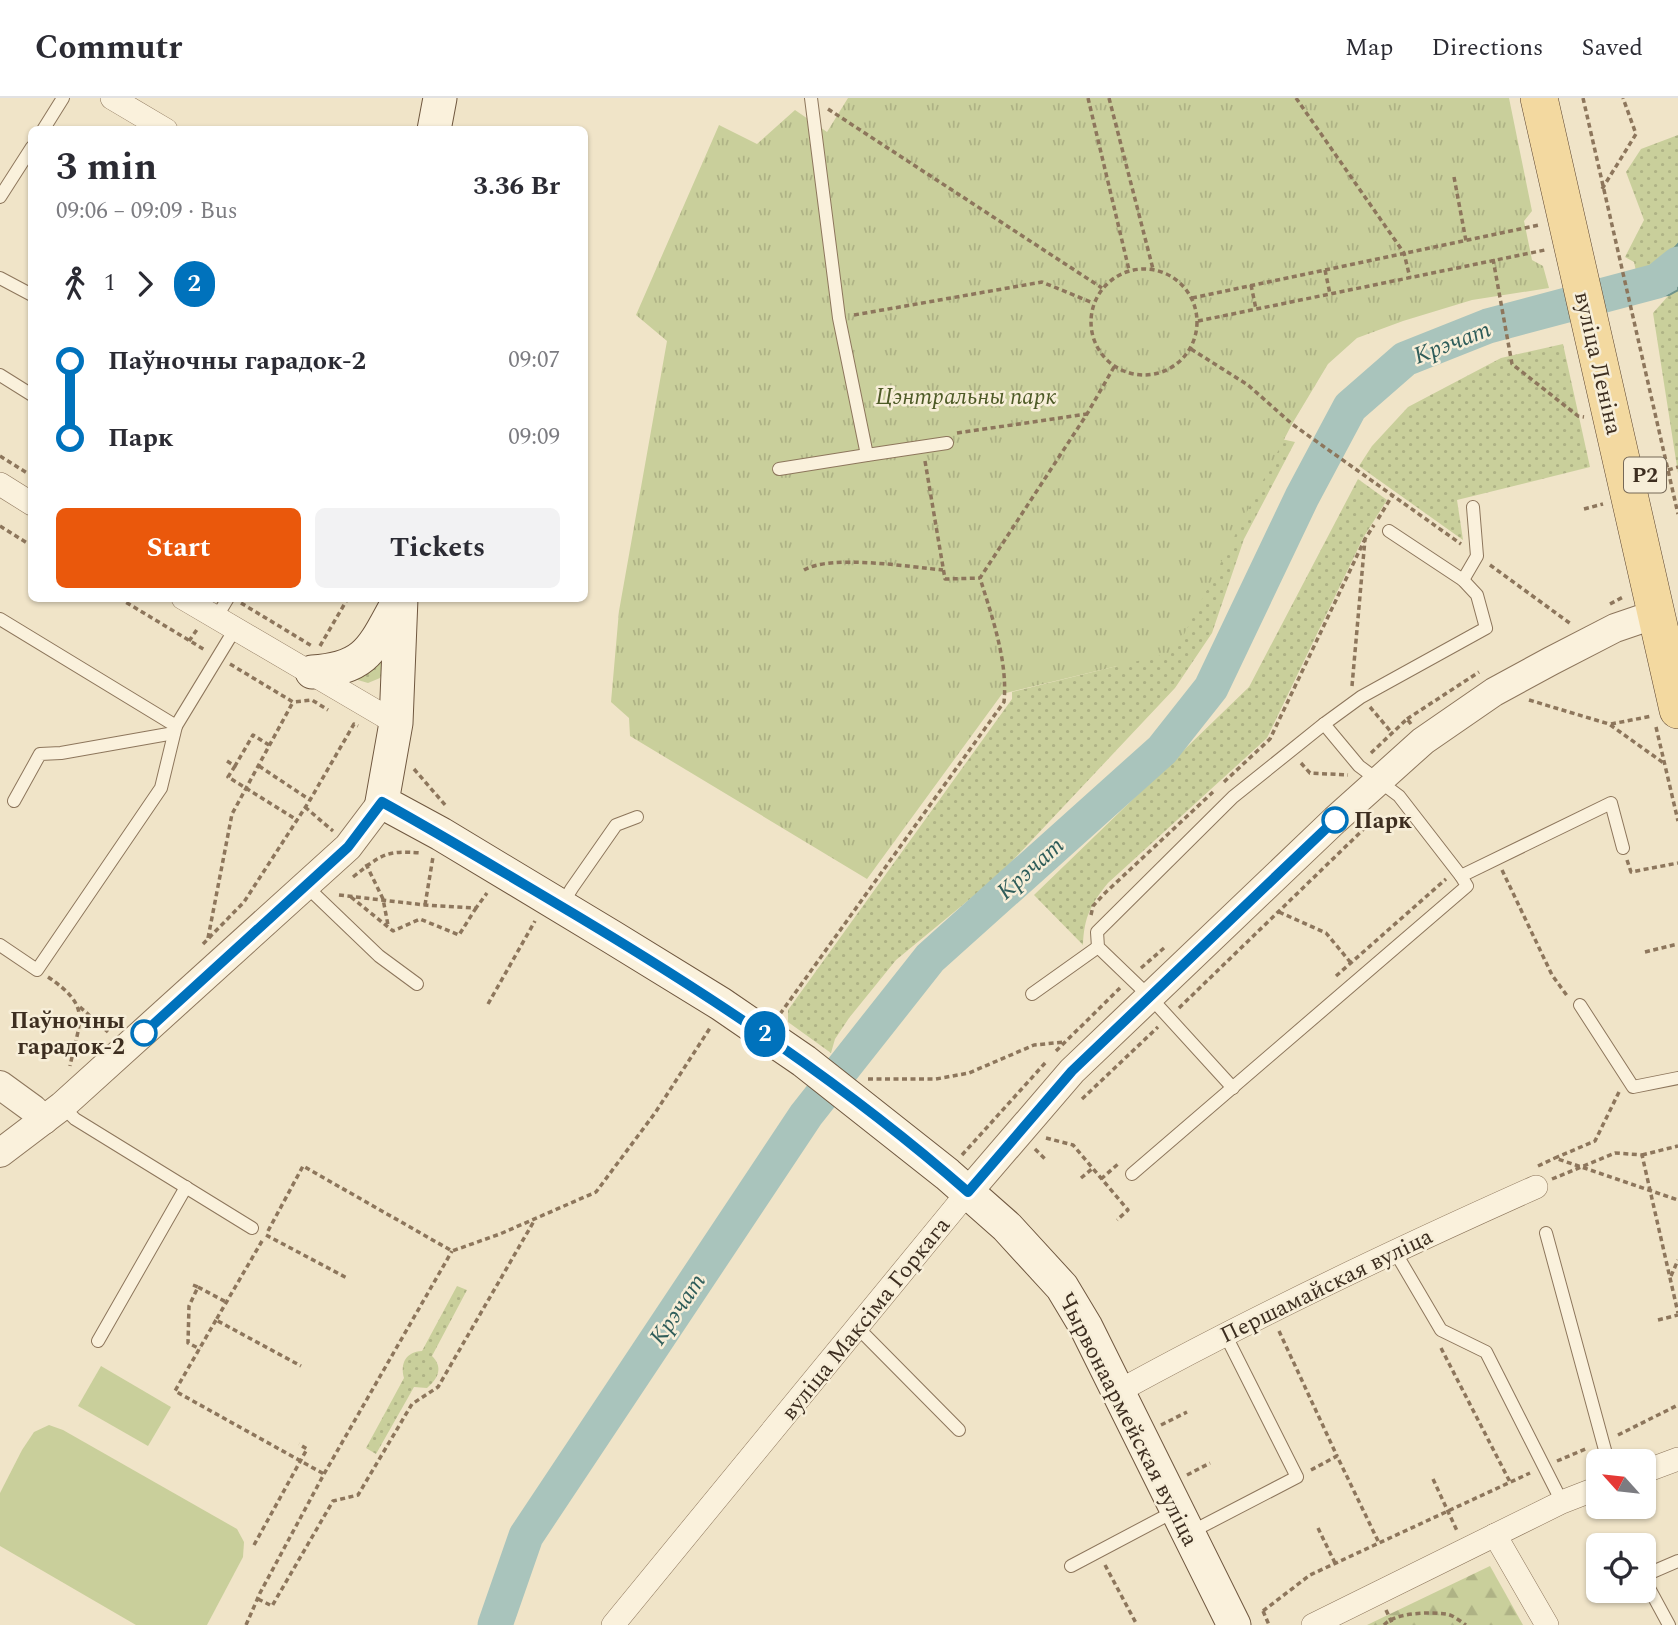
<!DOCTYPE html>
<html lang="en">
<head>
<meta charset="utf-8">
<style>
	body { margin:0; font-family:Spectral,serif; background:#f2f2f3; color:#2b2b33; height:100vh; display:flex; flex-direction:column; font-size:26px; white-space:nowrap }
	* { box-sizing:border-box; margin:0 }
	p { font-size:23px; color:#7c7c81 }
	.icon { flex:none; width:38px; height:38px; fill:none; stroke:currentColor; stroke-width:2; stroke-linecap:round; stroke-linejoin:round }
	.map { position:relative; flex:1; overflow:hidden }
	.side { position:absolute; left:28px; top:28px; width:560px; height:476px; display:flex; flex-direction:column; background:#fff; border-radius:10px; box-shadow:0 2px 5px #0004 }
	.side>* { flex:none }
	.badge { padding:0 14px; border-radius:23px; font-size:24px; line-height:46px }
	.needle { width:46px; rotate:297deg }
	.controls { position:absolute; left:1586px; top:1351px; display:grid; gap:14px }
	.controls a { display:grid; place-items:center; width:70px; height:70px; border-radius:10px; background:#fff; box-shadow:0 2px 5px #0004; font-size:35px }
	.map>.badge { position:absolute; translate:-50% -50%; box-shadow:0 0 0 4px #fff }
	.legs { display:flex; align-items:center; gap:10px; height:77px; padding:0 28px; font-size:23px }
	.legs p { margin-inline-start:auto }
	.head { display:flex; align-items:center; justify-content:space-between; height:119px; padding:0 28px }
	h1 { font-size:38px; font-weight:700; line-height:52px }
	.action { display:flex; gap:14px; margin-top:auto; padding:14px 28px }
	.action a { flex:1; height:80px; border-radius:10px; background:#ea580c; color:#fff; font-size:28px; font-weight:700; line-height:80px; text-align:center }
	.action a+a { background:#f2f2f3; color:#2b2b33 }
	ul { padding:0 28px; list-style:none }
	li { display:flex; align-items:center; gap:24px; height:77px; font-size:26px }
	li i { display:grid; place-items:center; width:10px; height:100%; margin:0 9px; background:currentColor }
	li i::after { content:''; width:18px; height:18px; margin:-9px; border:5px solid; border-radius:50%; background:#fff }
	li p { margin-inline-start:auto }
	li:first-child i { background:linear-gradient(#0000 50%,currentColor 0) }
	li:last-child i { background:linear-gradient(currentColor 50%,#0000 0) }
	header { display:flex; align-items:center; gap:42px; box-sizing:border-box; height:98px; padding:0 35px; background:#fff; border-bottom:2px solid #e1e1e2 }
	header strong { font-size:33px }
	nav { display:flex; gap:38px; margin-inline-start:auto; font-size:24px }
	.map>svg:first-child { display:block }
	.grass { fill:url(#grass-dots) }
	.forest { fill:url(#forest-firs) }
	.park { fill:url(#park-tufts) }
	.garden { fill:#c9cf9b }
	.water { fill:#a9c4bc; stroke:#6f938a; stroke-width:2 }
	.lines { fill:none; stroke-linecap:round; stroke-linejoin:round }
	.river { stroke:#a9c4bc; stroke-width:35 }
	.service-casing { stroke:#8d765c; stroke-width:14 }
	.minor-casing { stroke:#8d765c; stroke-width:24 }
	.tertiary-casing { stroke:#8d765c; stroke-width:30 }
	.secondary-casing { stroke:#6f573f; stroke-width:35 }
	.primary-casing { stroke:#5b4430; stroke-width:38 }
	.path { stroke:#8d765c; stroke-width:3.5; stroke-dasharray:5 3.5; stroke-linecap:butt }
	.service { stroke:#faf1dc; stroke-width:12 }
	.minor { stroke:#faf1dc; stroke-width:23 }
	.tertiary { stroke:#faf1dc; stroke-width:28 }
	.secondary { stroke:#faf1dc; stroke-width:33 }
	.primary { stroke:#f3d9a0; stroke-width:37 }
	.line-1-casing { stroke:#fff; stroke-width:16 }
	.line-1 { stroke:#0072bc; stroke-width:10 }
	.stop-1-dot { fill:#fff; stroke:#0072bc; stroke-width:3.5 }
	.labels { text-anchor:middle; stroke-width:5; stroke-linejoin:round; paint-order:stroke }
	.shield { fill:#f7eed8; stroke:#756857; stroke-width:2 }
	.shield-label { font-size:21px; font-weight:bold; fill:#3d2e20 }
	.street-label { font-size:23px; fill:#3d2e20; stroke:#f7eed8 }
	.park-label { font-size:23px; font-style:italic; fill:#4d5a26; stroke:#f7eed8 }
	.stop-label { font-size:23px; font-weight:bold; fill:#3d2e20; stroke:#f7eed8; text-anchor:start }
	.water-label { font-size:24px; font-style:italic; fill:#2f5d5a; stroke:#f7eed8 }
</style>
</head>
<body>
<header>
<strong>Commutr</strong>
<nav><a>Map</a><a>Directions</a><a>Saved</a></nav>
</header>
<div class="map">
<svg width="1678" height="1527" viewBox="0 0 1678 1527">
	<defs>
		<pattern id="grass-dots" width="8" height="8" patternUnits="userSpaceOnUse" patternTransform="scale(1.75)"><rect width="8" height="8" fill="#c9cf9b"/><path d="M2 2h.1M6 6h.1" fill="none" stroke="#aeb285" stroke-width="1.8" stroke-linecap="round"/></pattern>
		<pattern id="forest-firs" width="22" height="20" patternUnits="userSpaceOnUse" patternTransform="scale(1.75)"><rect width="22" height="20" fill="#c9cf9b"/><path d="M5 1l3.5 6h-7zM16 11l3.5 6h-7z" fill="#aeb285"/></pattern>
		<pattern id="park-tufts" width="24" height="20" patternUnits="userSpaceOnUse" patternTransform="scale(1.75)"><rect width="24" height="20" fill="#c9cf9b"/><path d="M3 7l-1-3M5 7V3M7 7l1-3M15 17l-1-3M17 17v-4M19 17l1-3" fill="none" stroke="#aeb285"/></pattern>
	</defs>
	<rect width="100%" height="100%" fill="#f0e4c8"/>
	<g class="grass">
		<polygon points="1678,37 1678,146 1649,178 1638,182 1634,164 1625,159 1644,122 1626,74 1641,51"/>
		<polygon points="1678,192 1678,375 1653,215 1669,197"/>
		<polygon points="1563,246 1590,369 1457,402 1463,442 1359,368 1372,348 1408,309 1501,260"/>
		<polygon points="1246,333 1295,344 1244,441 1212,535 1175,590 999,777 896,862 849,920 835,941 831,955 788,924 788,912 1012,601 1012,594 1117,568"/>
		<path d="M1358 381 1387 402 1363 440 1267 640 1108 785C1091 806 1084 819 1083 847L1034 797 1249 589Z"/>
		<polygon points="383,552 384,571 380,580 368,585 351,580"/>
		<path d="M457 1188 467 1192 432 1258C443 1269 439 1280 427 1290L414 1289 376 1356 366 1350 404 1280C400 1265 406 1254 422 1253Z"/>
	</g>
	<polygon class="forest" points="1490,1468 1523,1527 1367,1527"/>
	<polygon class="park" points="848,0 1509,0 1532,113 1524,123 1532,162 1543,168 1549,190 1472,202 1403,223 1357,240 1328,266 1292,326 1175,554 1002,596 867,781 630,638 629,620 611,604 619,513 667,243 636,217 719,27 757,46 795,12 827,34"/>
	<g class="garden">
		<polygon points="101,1268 171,1309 148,1348 78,1308"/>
		<polygon points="49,1327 63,1332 237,1431 244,1444 243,1459 207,1527 136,1527 0,1448 0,1395 22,1352 34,1334"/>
	</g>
	<polygon class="water" points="1678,146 1678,192 1669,197 1659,198 1650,191 1649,178"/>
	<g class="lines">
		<polyline class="river" points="495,1527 526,1438 806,1017 930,860 1162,652 1211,590 1302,399 1350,309 1405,261 1488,228 1657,183 1678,166"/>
		<g class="service-casing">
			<g id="service">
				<polyline points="811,0 839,220 867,357 947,345"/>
				<polyline points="43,32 63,0"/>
				<polyline points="0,99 32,49"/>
				<polyline points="0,180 32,197"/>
				<polyline points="0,277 32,297"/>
				<polyline points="779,371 867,357"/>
				<polyline points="1389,433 1463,482 1477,497 1486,530 1361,599 1324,626 1359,668 1399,698 1461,778"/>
				<polyline points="1463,482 1477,458 1473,409"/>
				<polyline points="216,520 228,500"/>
				<polyline points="0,521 176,628 235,531"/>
				<polyline points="14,703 40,656 61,655 174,635"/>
				<polyline points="306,788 379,858 417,886"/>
				<polyline points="561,808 572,790 616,727 637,719"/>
				<polyline points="0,847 37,872 161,690 176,628"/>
				<polyline points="1032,896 1098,849"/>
				<polyline points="1580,907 1633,989 1678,980"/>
				<polyline points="1233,990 1150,899 1098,849 1097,834 1233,699 1324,626"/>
				<polyline points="62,1008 75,1021 252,1130"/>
				<polyline points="1132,1076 1467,788 1461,778 1611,705 1623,750"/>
				<polyline points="1546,1135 1608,1363"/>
				<polyline points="1394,1152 1441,1232 1486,1254 1562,1404"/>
				<polyline points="857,1229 959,1332"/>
				<polyline points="98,1243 186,1089"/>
				<polyline points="1191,1434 1297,1379 1225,1236"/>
				<polyline points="1071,1468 1175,1413"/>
				<polyline points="1643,1478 1678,1463"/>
				<polyline points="1643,1479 1669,1527"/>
			</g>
		</g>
		<g class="minor-casing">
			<g id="minor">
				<polyline points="112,0 166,32"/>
				<polyline points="0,386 32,406"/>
				<polyline points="183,500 396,625"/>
				<path d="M1119 1293C1255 1218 1395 1152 1536 1089"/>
				<polyline points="1643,1374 1678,1361"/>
				<polyline points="1495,1437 1547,1527"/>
				<polyline points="613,1527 968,1094"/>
				<polyline points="1313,1527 1562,1404 1598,1390"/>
			</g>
		</g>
		<g class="tertiary-casing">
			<g id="tertiary">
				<polyline points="0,987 33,1011 44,1022"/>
				<polyline points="0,1055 62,1008 348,749 382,704"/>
				<polyline points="968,1094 1072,973 1335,722 1423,643 1494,594 1551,563 1615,530 1656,516"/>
			</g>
		</g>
		<g class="secondary-casing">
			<g id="secondary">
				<polyline points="434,32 440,0"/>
				<polyline points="401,500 396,625 382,704 441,736 612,839 721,906 804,963 947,1076 1007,1129 1062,1189 1086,1229 1234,1527"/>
				<path d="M312 574C367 571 373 549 397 506"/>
			</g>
		</g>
		<g class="primary-casing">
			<polyline id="primary" points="1539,0 1678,612"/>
		</g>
		<g class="path">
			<polyline points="1088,0 1129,172"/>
			<polyline points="1109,0 1153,171"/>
			<polyline points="1296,0 1404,155 1410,180"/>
			<polyline points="1583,0 1678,416"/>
			<polyline points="828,11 1102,190"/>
			<polyline points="1454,79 1466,143"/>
			<polyline points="1602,91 1636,36 1623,0"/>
			<polyline points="1493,161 1512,266 1578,318 1584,319"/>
			<circle cx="1144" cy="224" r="53"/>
			<polyline points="1325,172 1330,196"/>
			<polyline points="1251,187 1256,211"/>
			<polyline points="1192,200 1539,127"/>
			<polyline points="854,217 1042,184 1093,205"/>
			<polyline points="1198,223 1545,152"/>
			<polyline points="1191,251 1248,287 1292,326 1461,446"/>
			<polyline points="957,335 1087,316"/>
			<polyline points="0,358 32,378"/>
			<polyline points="925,363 945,481 980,480"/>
			<polyline points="1668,372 1678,369"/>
			<polyline points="1584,411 1603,406"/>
			<polyline points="1378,421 1392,398"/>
			<polyline points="0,428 32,448"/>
			<polyline points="1490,467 1571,526"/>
			<path d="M804 472C830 456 911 469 943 472"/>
			<polyline points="119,500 205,552"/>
			<polyline points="241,505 312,548"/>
			<polyline points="1610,506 1625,498"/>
			<polyline points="189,543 198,530"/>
			<polyline points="320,548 348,500"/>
			<polyline points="230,566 293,604 312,602 328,612"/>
			<polyline points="1352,588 1365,441 1374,427"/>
			<polyline points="1529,602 1609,626 1665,666"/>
			<polyline points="1370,609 1392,635"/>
			<polyline points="1407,621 1479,574"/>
			<polyline points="1611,626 1652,618"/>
			<polyline points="1656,629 1678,723"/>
			<polyline points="1371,655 1407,621 1411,626"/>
			<polyline points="227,663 235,668 253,637 269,647"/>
			<polyline points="1301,665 1310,675 1348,677"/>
			<polyline points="235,668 228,679 297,722"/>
			<polyline points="259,668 310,702"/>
			<polyline points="414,671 446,708"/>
			<polyline points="1224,684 1270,641 1365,441"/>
			<polyline points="305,709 333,733"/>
			<polyline points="1627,762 1631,774 1678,765"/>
			<polyline points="366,766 383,801 388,827"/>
			<polyline points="1502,772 1552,877 1568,899"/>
			<path d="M353 779C381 757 385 752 421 755"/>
			<polyline points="339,797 425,807 476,810 487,795"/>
			<polyline points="351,799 393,833 420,821 459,837 476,810"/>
			<polyline points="425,807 433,759"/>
			<polyline points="1279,814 1326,835 1351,865"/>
			<polyline points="1091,817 1093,808 1105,795 1213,694"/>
			<polyline points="208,840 232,716 293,604"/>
			<polyline points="203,846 244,804 310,702 354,626 358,628"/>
			<polyline points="1645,854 1678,846"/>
			<polyline points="1141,870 1164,850"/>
			<polyline points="1336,878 1446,781"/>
			<path d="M48 879C92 909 80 921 70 968"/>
			<polyline points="488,906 535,823"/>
			<polyline points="80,909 108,934"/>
			<polyline points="1179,910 1372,723"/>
			<path d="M780 916 1004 604C1008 563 992 519 980 480L1087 316 1114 269"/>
			<polyline points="1056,953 1120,890"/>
			<polyline points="868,981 936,981 969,975 1034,947 1064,944"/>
			<polyline points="1619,994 1595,1043 1555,1060 1678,1102"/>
			<polyline points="1082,1001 1158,929"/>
			<polyline points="1046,1040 1073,1047 1128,1112 1117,1122"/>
			<polyline points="1035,1051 1047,1063"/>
			<polyline points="962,1057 1046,964"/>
			<polyline points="1642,1057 1678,1048"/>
			<polyline points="1538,1068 1555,1060"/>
			<polyline points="1081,1080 1093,1070"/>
			<polyline points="1101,1081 1118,1066"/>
			<polyline points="1552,1081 1615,1055 1642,1057 1678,1215"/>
			<polyline points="268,1133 303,1068 452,1153 500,1136 596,1094 655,1015 710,930"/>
			<polyline points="266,1137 347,1180"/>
			<polyline points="262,1143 216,1222 301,1268"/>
			<polyline points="1671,1178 1678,1162"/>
			<polyline points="193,1187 198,1189 189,1208 188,1245 200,1251"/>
			<polyline points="198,1189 226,1204"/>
			<polyline points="216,1222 175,1293 324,1376"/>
			<polyline points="1658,1222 1678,1217"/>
			<polyline points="1279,1233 1337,1358"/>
			<polyline points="1441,1250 1510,1384"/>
			<polyline points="1161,1327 1187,1314"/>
			<polyline points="1618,1337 1678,1307"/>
			<polyline points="1557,1363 1588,1350"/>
			<polyline points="1311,1372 1337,1358 1379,1445"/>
			<polyline points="1187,1377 1210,1365"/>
			<polyline points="1433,1381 1458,1435"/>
			<polyline points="1625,1409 1628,1415"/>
			<polyline points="1318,1430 1335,1465"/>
			<polyline points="254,1447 307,1351 299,1346"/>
			<polyline points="1105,1467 1137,1527"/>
			<polyline points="258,1501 272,1508 333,1403 358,1397 412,1306 438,1289 534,1123"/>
			<polyline points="1386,1512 1393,1527"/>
			<polyline points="1263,1513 1310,1477 1530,1375"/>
			<polyline points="1263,1513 1269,1527"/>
			<polyline points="246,1527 260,1495 324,1376 452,1153"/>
			<path d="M1384 1527C1396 1514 1429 1514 1446 1516 1453 1517 1460 1523 1466 1527"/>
		</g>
		<use href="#service" class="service"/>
		<use href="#minor" class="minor"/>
		<use href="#tertiary" class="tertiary"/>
		<use href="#secondary" class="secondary"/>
		<use href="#primary" class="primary"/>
	</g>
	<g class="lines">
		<g class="line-1-casing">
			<path id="line-1" d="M144 935 348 749 382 704C449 741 513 780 579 819 716 901 847 988 968 1094L1072 973 1335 722"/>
		</g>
		<use href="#line-1" class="line-1"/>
	</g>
	<g class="stop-1-dot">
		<circle cx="1335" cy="722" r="12"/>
		<circle cx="144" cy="935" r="12"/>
	</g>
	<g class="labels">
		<rect class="shield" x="1624" y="359.5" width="42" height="35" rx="5"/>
		<g class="shield-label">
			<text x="1645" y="384">Р2</text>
		</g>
		<g class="street-label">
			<text transform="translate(1599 265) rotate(77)" y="8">вуліца Леніна</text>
			<text transform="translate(1326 1187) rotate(-26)" y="8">Першамайская вуліца</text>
			<text transform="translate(865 1220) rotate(-51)" y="8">вуліца Максіма Горкага</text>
			<text transform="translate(1129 1321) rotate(63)" y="8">Чырвонаармейская вуліца</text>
		</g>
		<g class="park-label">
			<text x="966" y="306">Цэнтральны парк</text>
		</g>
		<g class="stop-label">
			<text x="1354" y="730">Парк</text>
			<text x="125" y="930" text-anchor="end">Паўночны<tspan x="125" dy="26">гарадок-2</tspan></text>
		</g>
		<g class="water-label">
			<text transform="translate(1452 244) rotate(-21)" y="8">Крэчат</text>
			<text transform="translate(1030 770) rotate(-42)" y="8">Крэчат</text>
			<text transform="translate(677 1211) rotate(-56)" y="8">Крэчат</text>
		</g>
	</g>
</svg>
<div class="controls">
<a><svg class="needle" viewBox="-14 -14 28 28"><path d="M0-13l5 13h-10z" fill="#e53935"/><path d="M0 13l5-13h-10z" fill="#7c7c81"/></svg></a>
<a><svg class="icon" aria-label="locate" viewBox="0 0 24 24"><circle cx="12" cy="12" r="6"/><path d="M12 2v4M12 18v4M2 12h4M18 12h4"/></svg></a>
</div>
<b class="badge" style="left:765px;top:936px;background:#0072bc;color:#fff">2</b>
<section class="side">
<div class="head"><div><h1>3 min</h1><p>09:06 – 09:09 · Bus</p></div><b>3.36 Br</b></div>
<div class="legs"><svg class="icon" aria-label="walk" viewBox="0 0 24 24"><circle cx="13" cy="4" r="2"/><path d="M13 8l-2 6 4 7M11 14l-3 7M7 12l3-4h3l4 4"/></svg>1<svg class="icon" aria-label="forward" viewBox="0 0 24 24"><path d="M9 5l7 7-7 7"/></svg><b class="badge" style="background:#0072bc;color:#fff">2</b></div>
<ul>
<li><i style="color:#0072bc"></i><b>Паўночны гарадок-2</b><p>09:07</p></li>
<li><i style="color:#0072bc"></i><b>Парк</b><p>09:09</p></li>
</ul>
<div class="action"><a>Start</a><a>Tickets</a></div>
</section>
</div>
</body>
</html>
